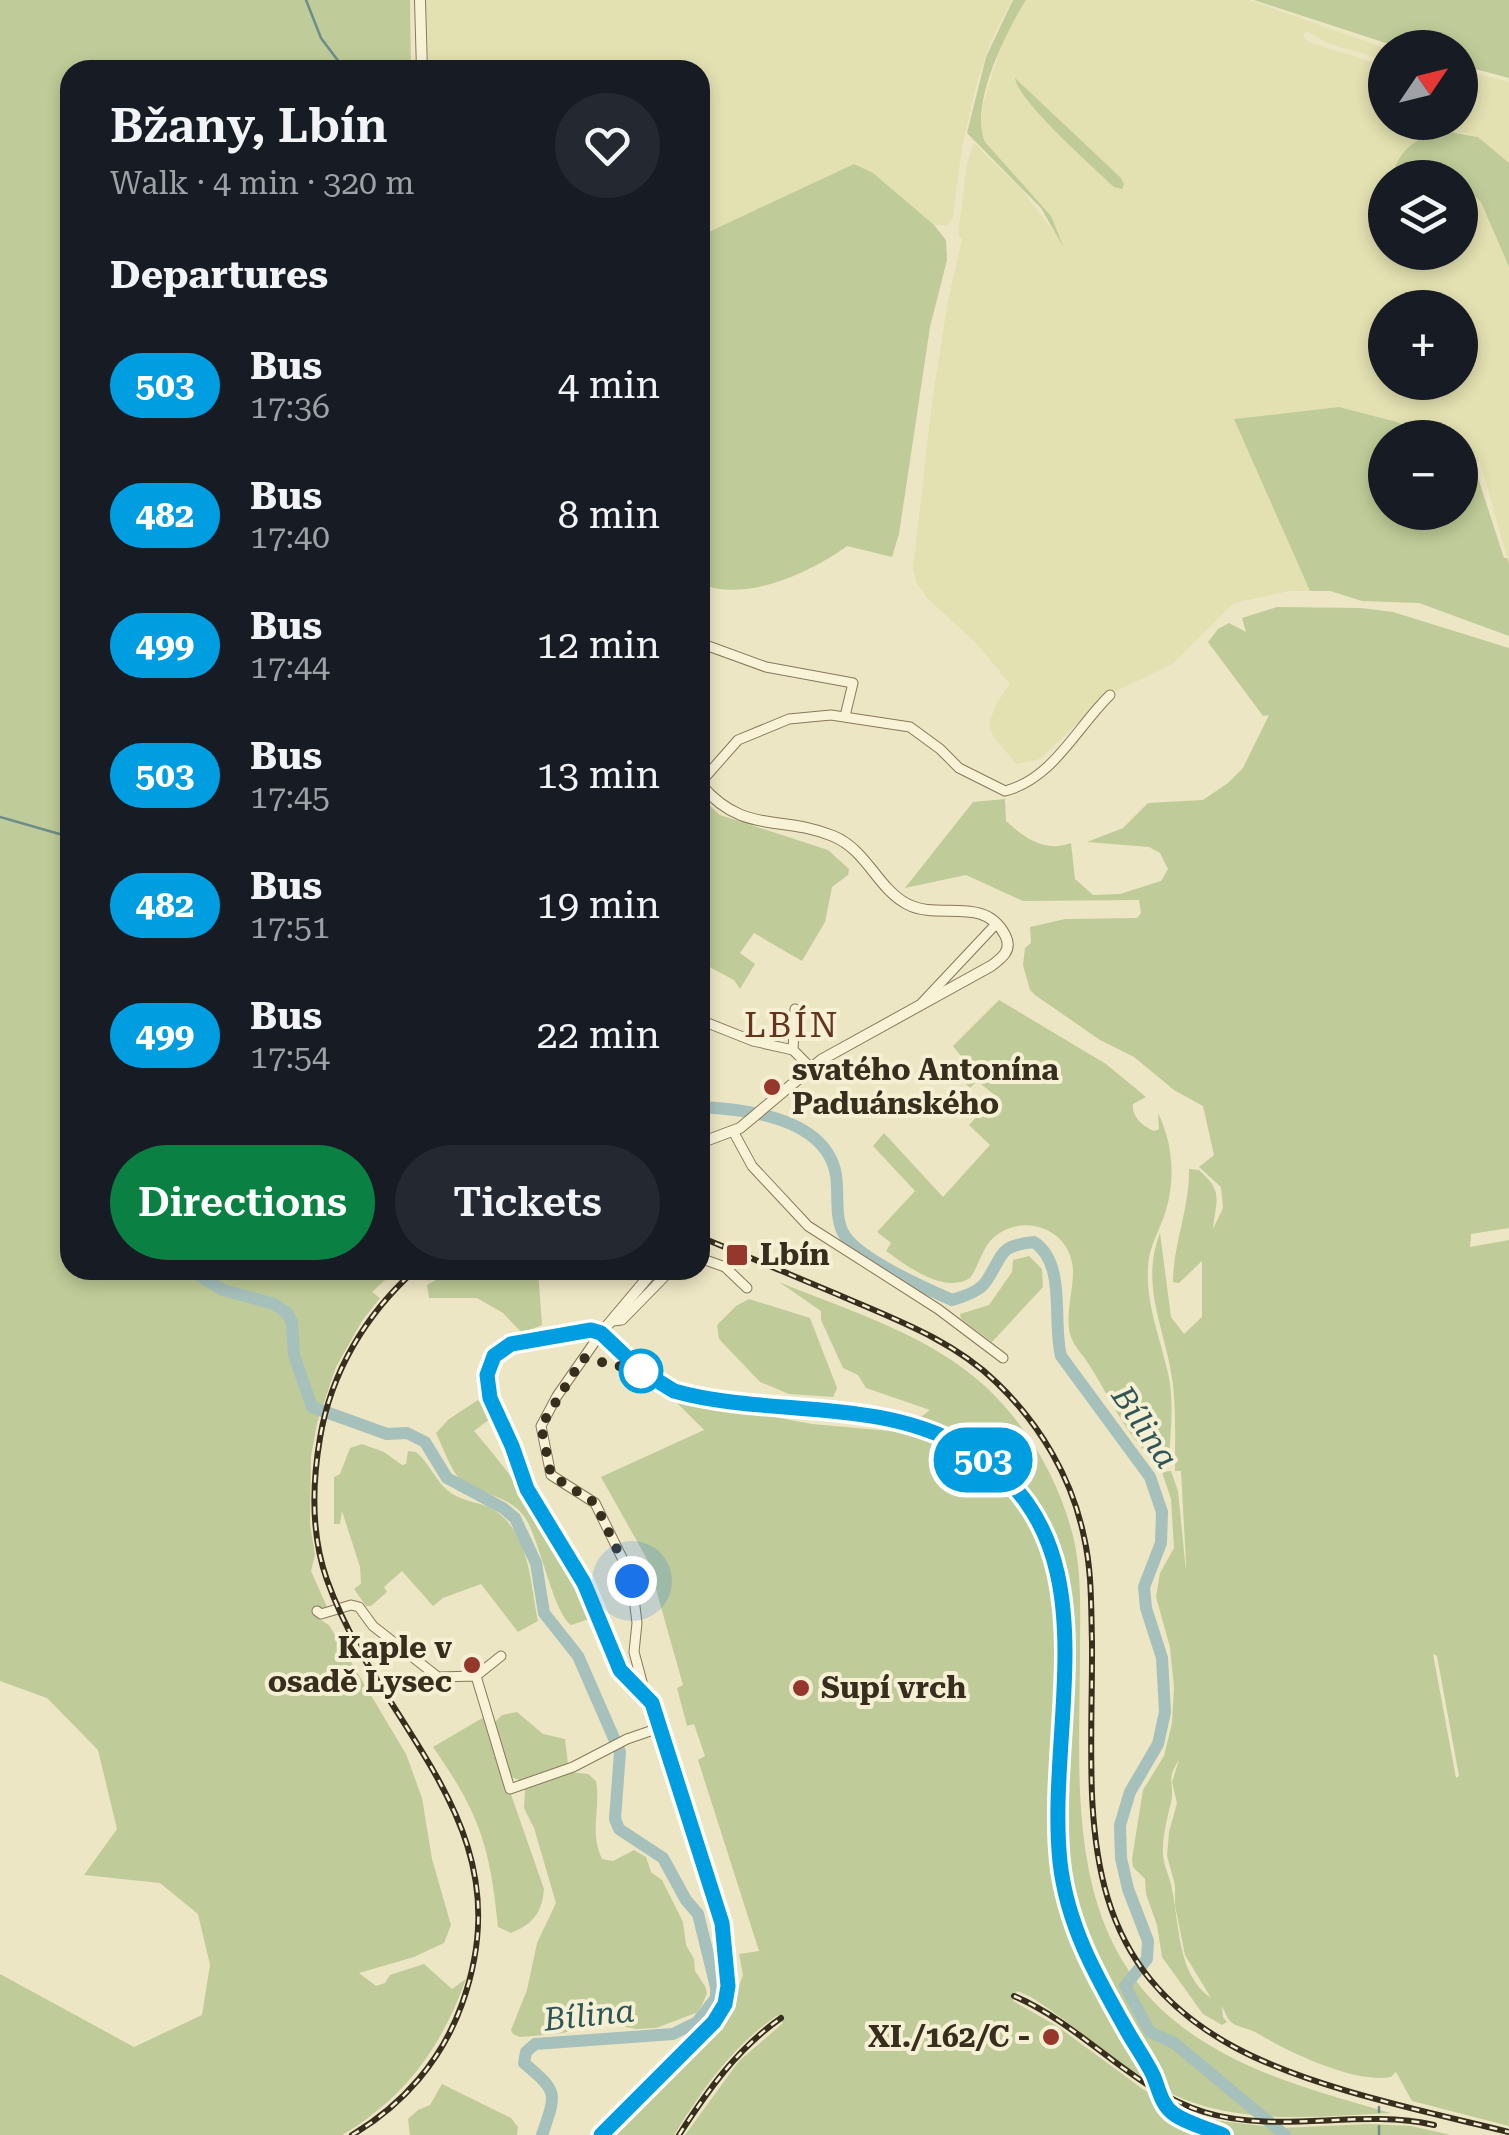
<!DOCTYPE html>
<html lang="en">
<head>
<meta charset="utf-8">
<style>
	body { margin:0; font-family:"Roboto Serif",serif; background:#242831; color:#f1f3f6; height:100vh; display:flex; flex-direction:column; font-size:38px; white-space:nowrap }
	* { box-sizing:border-box; margin:0 }
	p { font-size:32px; color:#9ea1a6 }
	.icon { flex:none; width:55px; height:55px; fill:none; stroke:currentColor; stroke-width:2; stroke-linecap:round; stroke-linejoin:round }
	.map { position:relative; flex:1; overflow:hidden }
	.panel { position:absolute; left:60px; top:60px; width:650px; height:1220px; display:flex; flex-direction:column; background:#171b24; border-radius:30px; box-shadow:0 5px 15px #0003 }
	.panel>* { flex:none }
	.badge { padding:0 20px; border-radius:32px; font-size:35px; line-height:65px }
	.needle { width:65px; rotate:55deg }
	.buttons { position:absolute; left:1368px; top:30px; display:grid; gap:20px }
	.buttons a { display:grid; place-items:center; width:110px; height:110px; border-radius:50%; background:#171b24; box-shadow:0 5px 15px #0003; font-size:50px }
	.you { position:absolute; width:50px; height:50px; margin:-25px; border:8px solid #fff; border-radius:50%; background:#1a73e8; box-shadow:0 0 0 15px #1a73e833 }
	.map>.badge { position:absolute; translate:-50% -50%; box-shadow:0 0 0 5px #fff }
	h2 { padding:0 50px; font-size:38px; line-height:90px }
	.round { display:grid; place-items:center; flex:none; width:105px; height:105px; border-radius:52px; background:#242831 }
	.head { display:flex; align-items:center; justify-content:space-between; height:170px; padding:0 50px }
	h1 { font-size:48px; font-weight:600; line-height:75px }
	.cta { display:flex; gap:20px; margin-top:auto; padding:20px 50px }
	.cta a { flex:1; height:115px; border-radius:60px; background:#0b8043; color:#fff; font-size:40px; font-weight:600; line-height:115px; text-align:center }
	.cta a+a { background:#242831; color:#f1f3f6 }
	ul { padding:0; list-style:none }
	li { display:flex; align-items:center; gap:30px; height:130px; padding:0 50px }
	li div { flex:1 }
	li b { display:block; font-size:38px }
	li em { font-style:normal }
	li .badge { min-width:110px; font-weight:700; text-align:center }
	.map>svg:first-child { display:block }
	.farmland { fill:#e3e1b1; fill-rule:evenodd }
	.green { fill:#bfcb98; fill-rule:evenodd }
	.lines { fill:none; stroke-linecap:round; stroke-linejoin:round }
	.stream { stroke:#6c8e8a; stroke-width:2.5 }
	.river { stroke:#a6c0bc; stroke-width:12 }
	.minor-casing { stroke:#88785a; stroke-width:11 }
	.tertiary-casing { stroke:#88785a; stroke-width:12 }
	.minor { stroke:#f8f2d7; stroke-width:9 }
	.tertiary { stroke:#f8f2d7; stroke-width:10 }
	.rail-casing { stroke:#382e1e; stroke-width:6 }
	.rail { stroke:#f5efd3; stroke-width:2.5; stroke-dasharray:8; stroke-linecap:butt }
	.line-casing { stroke:#fff; stroke-width:22 }
	.line { stroke:#009ee0; stroke-width:15 }
	.walk { stroke:#382e1e; stroke-width:10; stroke-dasharray:0 18 }
	.poi-dot { fill:#96372b; stroke:#f5efd3; stroke-width:4 }
	.stop-dot { fill:#fff; stroke:#009ee0; stroke-width:5 }
	.labels { text-anchor:middle; stroke-width:8; stroke-linejoin:round; paint-order:stroke }
	.poi-label { font-size:30px; font-weight:bold; fill:#382e1e; stroke:#f5efd3; text-anchor:start }
	.water-label { font-size:32px; font-style:italic; fill:#2e5557; stroke:#f5efd3 }
	.quarter-label { font-size:35px; letter-spacing:2.5px; fill:#64351e; stroke:#f5efd3 }
</style>
</head>
<body>
<div class="map">
<svg width="1509" height="2135" viewBox="0 0 1509 2135">
	<rect width="100%" height="100%" fill="#ede6c4"/>
	<g class="farmland">
		<polygon points="426,0 1012,0 992,39 977,82 962,147 953,217 948,225 934,225 854,164 700,236 700,70 429,70"/>
		<path d="M1026 0H1249L1385 48V60L1327 43 1310 33 1305 32 1303 36 1308 42 1385 66V122H1460V69L1509 82V163L1478 137 1463 133 1426 134 1418 140 1400 157 1401 170 1420 177 1385 178V252H1460V190H1468L1481 202 1509 267V564L1480 462 1460 452V438L1428 437 1397 422 1339 407 1235 419 1310 591H1289L1234 603 1173 664 1107 695 1040 759 1016 764 993 736 989 724 996 704 1010 684 975 642 927 598 916 582 913 568 932 402 948 300 962 240 958 233 967 163 974 143 1021 189 1062 242 1044 208 985 142 980 131 983 104 1004 36ZM1385 308H1460V382H1385Z"/>
	</g>
	<g class="green">
		<path d="M0 0H410L411 70H70V1270H396L372 1292 380 1298 362 1321 336 1367 317 1423 311 1457 310 1524 315 1555 311 1571 328 1609 316 1617 329 1625 406 1754 422 1798 432 1859 451 1925 444 1943 414 1957 359 1973 376 1986 385 1983 390 1975 424 1964 452 1989 466 1979C441 2048 405 2098 342 2135H0V1974L134 2047 202 2015 210 1965 198 1914 160 1883 84 1875 117 1829 98 1750 47 1698 0 1681Z"/>
		<path d="M1013 0H1026C1006 32 969 105 985 142L1051 216 1064 248 1041 208 967 133 986 57Z"/>
		<polygon points="1254,0 1509,0 1509,78 1460,65 1460,48 1398,47"/>
		<path d="M1015 78 1121 178 1124 184 1122 189 1114 187C1094 168 1018 101 1015 78Z"/>
		<path d="M1449 132 1478 137 1509 163V267L1481 202 1468 190H1460V178L1420 177 1395 167C1406 142 1425 134 1449 132Z"/>
		<path d="M854 164 873 173 934 225 946 240 947 260 930 327 899 534 892 557 847 546C812 572 743 604 700 583V236Z"/>
		<polygon points="1339,407 1397,422 1428,437 1385,438 1385,512 1460,512 1460,452 1480,462 1474,460 1469,466 1476,472 1504,558 1507,558 1509,564 1509,636 1419,603 1362,601 1330,591 1310,591 1234,419"/>
		<path d="M1277 607 1361 608 1393 612 1509 648V1228L1471 1234 1470 1247 1509 1240V2126L1412 2101 1396 2072 1391 2077C1355 2084 1288 2052 1257 2033 1249 2028 1236 2028 1229 2020 1226 2016 1224 2010 1222 2006L1223 2017 1227 2022 1222 2025 1203 2014 1162 1957 1157 1925 1146 1894 1145 1879 1133 1867 1132 1859 1143 1790 1164 1756 1172 1723 1174 1687 1170 1647 1156 1597 1160 1573 1174 1548 1171 1499 1162 1472 1171 1471 1178 1491 1186 1571V1563L1181 1471H1175C1175 1442 1176 1413 1173 1385 1167 1332 1139 1287 1160 1233L1171 1317 1184 1334 1202 1317V1261L1179 1283 1173 1282C1173 1244 1190 1208 1189 1169L1199 1170C1224 1192 1216 1200 1213 1229L1223 1208 1221 1187 1199 1167 1214 1155 1203 1106 1174 1090 1134 1057 1100 1040 1035 995 1030 990 1023 965 1025 948 1031 943 1030 927 1065 919 1137 918 1141 913 1139 900 1023 901 966 875 905 888 973 802 1005 799 1006 821C1025 838 1044 853 1071 843L1075 879 1093 895 1120 894 1161 881 1168 869 1160 853 1149 847 1087 842 1123 828 1148 803 1203 800 1228 783 1243 768 1269 715 1263 716 1208 642 1218 629 1229 623 1246 632 1242 618ZM1433 1654 1437 1656 1459 1776 1456 1778ZM1179 1760 1172 1782 1177 1803 1169 1832 1167 1856 1175 1885V1905L1185 1955 1211 1998C1176 1974 1180 1922 1171 1885 1169 1875 1164 1866 1163 1855 1162 1837 1167 1820 1171 1802 1175 1783 1165 1781 1179 1760Z"/>
		<polygon points="700,797 720,815 828,850 849,869 848,875 832,887 825,922 802,961 754,933 740,953 755,964 740,989 734,980 700,962"/>
		<path d="M999 1000 1106 1064 1146 1097 1133 1104C1131 1116 1144 1128 1155 1131L1159 1129 1158 1113C1175 1148 1176 1188 1161 1224 1155 1239 1148 1252 1148 1268 1146 1305 1160 1337 1168 1373 1174 1400 1171 1429 1169 1457L1165 1465C1136 1457 1105 1388 1088 1363 1083 1355 1074 1346 1071 1337 1064 1318 1074 1289 1073 1269 1070 1228 1022 1212 993 1238 982 1248 979 1266 970 1278 944 1294 908 1267 886 1251L891 1243 877 1232 915 1191 873 1146 884 1133 943 1197 990 1145 969 1125 996 1096 977 1081 970 1088 961 1079 971 1069 953 1046Z"/>
		<polygon points="1029,1256 1042,1269 1043,1287 992,1342 961,1319 960,1314 989,1305 1012,1272 1013,1260"/>
		<polygon points="453,1270 538,1270 542,1325 522,1333 503,1313 477,1298 429,1298 427,1285"/>
		<path d="M779 1282C849 1311 931 1335 987 1388 1029 1428 1059 1480 1073 1536 1082 1573 1080 1612 1080 1649 1080 1789 1061 1946 1195 2036 1254 2076 1323 2093 1391 2113 1309 2117 1224 2128 1150 2082 1108 2056 1072 2023 1031 1997L1017 1991 1013 2001 1057 2026 1144 2090 1212 2120 1280 2128 1369 2124 1411 2126 1451 2135H685L739 2061 783 2023 778 2015C732 2046 703 2089 674 2135H613L730 2012 743 1975 739 1954 759 1951 698 1760 705 1756 694 1724 687 1726 677 1688 683 1685 648 1561 601 1477 704 1430 676 1402 682 1400 812 1424 901 1432 930 1410 866 1388 858 1375 843 1368 821 1320V1311Z"/>
		<polygon points="749,1299 810,1318 837,1388 833,1397 789,1394 760,1382 719,1339 717,1325 736,1306"/>
		<path d="M478 1400 491 1418 474 1431C521 1485 563 1547 593 1612L589 1619 571 1625C553 1612 541 1544 526 1519 510 1494 483 1497 461 1480 452 1473 442 1445 436 1433L449 1419Z"/>
		<path d="M362 1444 384 1452 402 1465 406 1464 408 1451 416 1452C430 1463 436 1483 451 1493 464 1502 481 1502 494 1510 530 1533 530 1583 538 1621L518 1632 481 1584 443 1598 433 1606 402 1571 384 1587 387 1592 371 1606H366L354 1589 361 1584 360 1567 342 1511 340 1524H334V1477L340 1474 350 1448Z"/>
		<polygon points="517,1712 543,1734 565,1739 568,1764 522,1781 511,1777 495,1722 502,1715"/>
		<path d="M484 1717 544 1889C542 1913 533 1924 511 1933L498 1927C490 1847 480 1814 433 1747Z"/>
		<path d="M569 1772 588 1774 596 1781C601 1809 589 1831 602 1859L613 1861 634 1850 646 1857 651 1872 662 1880 683 1922 686 1945 694 1959 695 1971 705 1986 707 1993 702 2005 696 2013 656 2028 636 2029 610 2024 556 2034 520 2037 513 2034 511 2030 527 1990 537 1943 556 1903 534 1828 524 1808 525 1789Z"/>
		<polygon points="442,2084 511,2118 518,2127 517,2135 410,2135 408,2119 418,2110 430,2105"/>
	</g>
	<g class="lines">
		<g class="stream">
			<polyline points="306,0 321,38 345,70"/>
			<polyline points="0,817 70,837"/>
			<polyline points="1379,2112 1379,2107"/>
			<polyline points="1379,2126 1379,2135"/>
		</g>
		<g class="river">
			<path d="M700 1107C746 1109 826 1118 836 1175 839 1194 834 1220 845 1236 861 1260 925 1288 952 1300 964 1296 980 1292 987 1280 1004 1254 998 1246 1034 1242 1067 1264 1052 1321 1061 1356L1150 1477 1162 1512 1161 1543 1144 1587 1146 1608 1162 1658 1165 1712 1158 1744 1130 1792 1120 1825 1121 1858 1128 1889 1148 1941 1147 1959 1125 1986 1150 2032 1174 2043 1285 2135"/>
			<path d="M190 1270 223 1290 274 1304 287 1313 292 1322 294 1355 312 1407 387 1434 407 1433 425 1442 447 1478 503 1508 515 1518 536 1563 544 1613 578 1656 620 1752 615 1819 619 1829 663 1858 686 1900 698 1914 716 1987V1998L697 2022 673 2034 535 2044 526 2052 524 2063C558 2092 557 2092 542 2135"/>
		</g>
		<g class="minor-casing">
			<g id="minor">
				<polyline points="700,643 766,667 853,683 845,716"/>
				<path d="M700 783 738 740 789 719 831 715 910 727 940 749 959 768 1005 791C1053 779 1076 728 1110 695"/>
				<polyline points="919,1006 996,924"/>
				<polyline points="700,1020 753,1041 793,1050 810,1067"/>
				<polyline points="793,1050 795,1009"/>
				<polyline points="733,1131 752,1166 808,1226 938,1309 1003,1358"/>
				<polyline points="700,1258 725,1267 747,1288"/>
				<polyline points="612,1321 622,1320 671,1270"/>
				<polyline points="601,1333 557,1396 541,1426 551,1475 595,1503 626,1566 632,1581 637,1623 634,1652 642,1682 640,1688"/>
				<polyline points="317,1611 321,1614 351,1605 359,1607 373,1626 438,1677 476,1676 510,1789 573,1767 627,1739 659,1728"/>
				<polyline points="476,1676 501,1656"/>
			</g>
		</g>
		<g class="tertiary-casing">
			<g id="tertiary">
				<polyline points="420,0 422,70"/>
				<path d="M700 784C745 836 779 814 833 836 867 850 877 888 907 904 939 921 984 895 1005 935 1013 950 1002 958 991 966L821 1060 740 1128 700 1143"/>
				<polyline points="601,1333 654,1270"/>
				<path d="M601 2135 714 2022 725 2004 728 1986 722 1923 652 1703 648 1696 619 1670 585 1583 527 1489 512 1446 490 1397 488 1368 498 1351 511 1344 591 1330 601 1333 640 1370 674 1391C765 1416 878 1398 962 1446 1119 1535 1045 1719 1060 1862 1067 1924 1095 1976 1126 2029 1135 2045 1145 2059 1153 2075 1159 2089 1161 2105 1174 2114 1188 2124 1207 2128 1223 2135"/>
			</g>
		</g>
		<use href="#minor" class="minor"/>
		<use href="#tertiary" class="tertiary"/>
		<g class="rail-casing">
			<g id="rail">
				<path d="M700 1237C747 1256 793 1276 839 1295 894 1319 953 1340 996 1382 1040 1424 1072 1478 1084 1537 1092 1572 1091 1607 1092 1642 1093 1805 1067 1957 1236 2048 1311 2088 1424 2111 1509 2132"/>
				<path d="M1014 1996C1084 2026 1131 2089 1204 2112 1280 2135 1358 2108 1434 2125"/>
				<path d="M352 2135C403 2105 442 2060 462 2004 527 1823 381 1732 327 1580 311 1535 312 1485 320 1438 331 1372 366 1314 415 1270"/>
				<path d="M679 2135C708 2090 737 2049 781 2018"/>
			</g>
		</g>
		<use href="#rail" class="rail"/>
	</g>
	<g class="lines">
		<g class="line-casing">
			<path id="line" d="M601 2135 714 2022 725 2004 728 1986 722 1923 652 1703 620 1670 584 1583 527 1489 512 1446 490 1398 487 1375 494 1356 511 1344 591 1330 601 1333 640 1370 674 1391C766 1417 876 1397 962 1446 1120 1535 1045 1718 1060 1862 1067 1925 1096 1976 1126 2029 1135 2045 1145 2059 1153 2075 1159 2089 1161 2105 1174 2114 1188 2124 1207 2128 1223 2135"/>
		</g>
		<use href="#line" class="line"/>
		<polyline class="walk" points="632,1581 595,1503 551,1475 541,1426 583,1358 641,1371"/>
	</g>
	<g class="poi-dot">
		<circle cx="772" cy="1087" r="10"/>
		<rect x="725" y="1243" width="24" height="24" rx="5"/>
		<circle cx="472" cy="1665" r="10"/>
		<circle cx="801" cy="1688" r="10"/>
		<circle cx="1051" cy="2037" r="10"/>
	</g>
	<circle class="stop-dot" cx="641" cy="1371" r="20"/>
	<g class="labels">
		<g class="poi-label">
			<text x="792" y="1080">svatého Antonína<tspan x="792" dy="34">Paduánského</tspan></text>
			<text x="760" y="1265">Lbín</text>
			<text x="452" y="1658" text-anchor="end">Kaple v<tspan x="452" dy="34">osadě Lysec</tspan></text>
			<text x="821" y="1698">Supí vrch</text>
			<text x="1031" y="2047" text-anchor="end">XI./162/C -</text>
		</g>
		<g class="water-label">
			<text transform="translate(1145 1427) rotate(56)" y="11">Bílina</text>
			<text transform="translate(589 2015) rotate(-6)" y="11">Bílina</text>
		</g>
		<g class="quarter-label">
			<text x="792" y="1037">LBÍN</text>
		</g>
	</g>
</svg>
<div class="buttons">
<a><svg class="needle" viewBox="-14 -14 28 28"><path d="M0-13l5 13h-10z" fill="#e53935"/><path d="M0 13l5-13h-10z" fill="#9ea1a6"/></svg></a>
<a><svg class="icon" aria-label="layers" viewBox="0 0 24 24"><path d="M12 4l9 5-9 5-9-5zM3 14l9 5 9-5"/></svg></a>
<a>+</a>
<a>−</a>
</div>
<div class="you" style="left:632px;top:1581px"></div>
<b class="badge" style="left:983px;top:1460px;background:#009ee0;color:#fff">503</b>
<section class="panel">
<div class="head"><div><h1>Bžany, Lbín</h1><p>Walk · 4 min · 320 m</p></div><a class="round"><svg class="icon" aria-label="heart" viewBox="0 0 24 24"><path d="M12 20l-8-8c-3-5 5-10 8-4 3-6 11-1 8 4z"/></svg></a></div>
<h2>Departures</h2>
<ul>
<li><span class="badge" style="background:#009ee0;color:#fff">503</span><div><b>Bus</b><p>17:36</p></div><em>4 min</em></li>
<li><span class="badge" style="background:#009ee0;color:#fff">482</span><div><b>Bus</b><p>17:40</p></div><em>8 min</em></li>
<li><span class="badge" style="background:#009ee0;color:#fff">499</span><div><b>Bus</b><p>17:44</p></div><em>12 min</em></li>
<li><span class="badge" style="background:#009ee0;color:#fff">503</span><div><b>Bus</b><p>17:45</p></div><em>13 min</em></li>
<li><span class="badge" style="background:#009ee0;color:#fff">482</span><div><b>Bus</b><p>17:51</p></div><em>19 min</em></li>
<li><span class="badge" style="background:#009ee0;color:#fff">499</span><div><b>Bus</b><p>17:54</p></div><em>22 min</em></li>
</ul>
<div class="cta"><a>Directions</a><a>Tickets</a></div>
</section>
</div>
</body>
</html>
